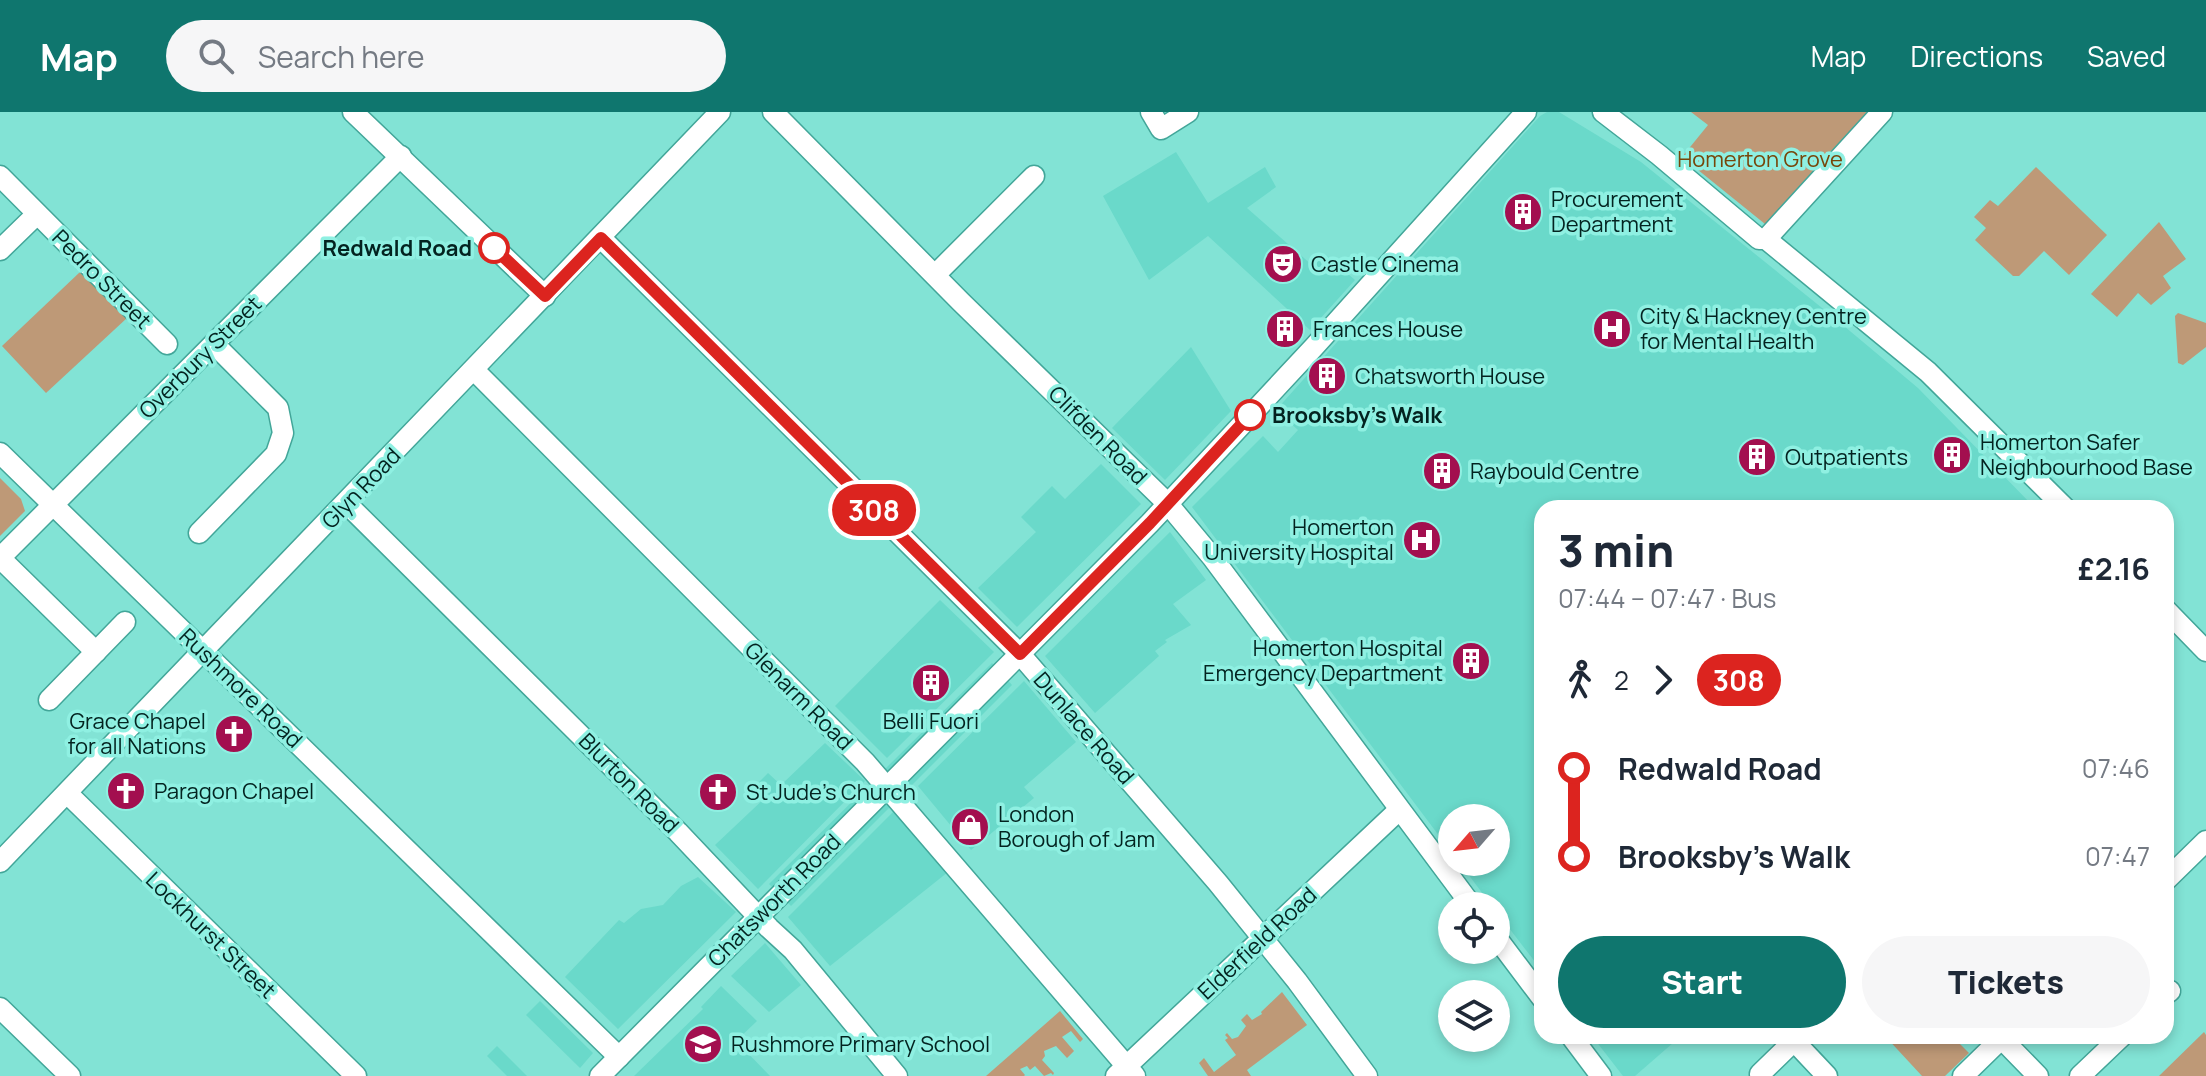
<!DOCTYPE html>
<html lang="en">
<head>
<meta charset="utf-8">
<style>
	body { margin:0; font-family:Manrope,sans-serif; background:#f6f6f7; color:#1f2937; height:100vh; display:flex; flex-direction:column; font-size:30px; white-space:nowrap }
	* { box-sizing:border-box; margin:0 }
	p { font-size:26px; color:#747a83 }
	.icon { flex:none; width:44px; height:44px; fill:none; stroke:currentColor; stroke-width:2; stroke-linecap:round; stroke-linejoin:round }
	.map { position:relative; flex:1; overflow:hidden }
	.drawer { position:absolute; left:1534px; top:388px; width:640px; height:544px; display:flex; flex-direction:column; background:#fff; border-radius:24px; box-shadow:0 4px 12px #0003 }
	.drawer>* { flex:none }
	.badge { padding:0 16px; border-radius:26px; font-size:28px; line-height:52px }
	.needle { width:52px; rotate:242deg }
	.controls { position:absolute; left:1438px; top:692px; display:grid; gap:16px }
	.controls a { display:grid; place-items:center; width:72px; height:72px; border-radius:50%; background:#fff; box-shadow:0 4px 12px #0003; font-size:40px }
	.map>.badge { position:absolute; translate:-50% -50%; box-shadow:0 0 0 4px #fff }
	.legs { display:flex; align-items:center; gap:12px; height:88px; padding:0 24px; font-size:26px }
	.legs p { margin-inline-start:auto }
	.overview { display:flex; align-items:center; justify-content:space-between; height:136px; padding:0 24px }
	h1 { font-size:44px; font-weight:800; line-height:60px }
	.cta { display:flex; gap:16px; margin-top:auto; padding:16px 24px }
	.cta a { flex:1; height:92px; border-radius:48px; background:#0f766e; color:#fff; font-size:32px; font-weight:800; line-height:92px; text-align:center }
	.cta a+a { background:#f6f6f7; color:#1f2937 }
	ul { padding:0 24px; list-style:none }
	li { display:flex; align-items:center; gap:28px; height:88px; font-size:30px }
	li i { display:grid; place-items:center; width:12px; height:100%; margin:0 10px; background:currentColor }
	li i::after { content:''; width:20px; height:20px; margin:-10px; border:6px solid; border-radius:50%; background:#fff }
	li p { margin-inline-start:auto }
	li:first-child i { background:linear-gradient(#0000 50%,currentColor 0) }
	li:last-child i { background:linear-gradient(currentColor 50%,#0000 0) }
	header { display:flex; align-items:center; gap:48px; box-sizing:border-box; height:112px; padding:0 40px; background:#0f766e; color:#fff }
	header strong { font-size:38px }
	nav { display:flex; gap:44px; margin-inline-start:auto; font-size:28px }
	.search { width:560px; height:72px; background:#f6f6f7; display:flex; align-items:center; gap:20px; box-sizing:border-box; padding:0 28px; border-radius:44px; color:#747a83; font-size:30px }
	.map>svg:first-child { display:block }
	.built { fill:#6ad9ca }
	.green { fill:#be9977 }
	.lines { fill:none; stroke-linecap:round; stroke-linejoin:round }
	.minor-casing { stroke:#42a699; stroke-width:23 }
	.minor { stroke:#fff; stroke-width:20 }
	.line-1-casing { stroke:#fff; stroke-width:18 }
	.line-1 { stroke:#dc241f; stroke-width:12 }
	.stop-1-dot { fill:#fff; stroke:#dc241f; stroke-width:4 }
	.labels { text-anchor:middle; stroke-width:7; stroke-linejoin:round; paint-order:stroke }
	.park-label { font-size:22px; fill:#77460a; stroke:#8ff0e2 }
	.poi-label { font-size:22px; fill:#032320; stroke:#8ff0e2; text-anchor:start }
	.stop-label { font-size:22px; font-weight:bold; fill:#032320; stroke:#8ff0e2; text-anchor:end }
	.street-label { font-size:22px; fill:#032320; stroke:#8ff0e2 }
</style>
</head>
<body>
<header>
<strong>Map</strong>
<div class="search"><svg class="icon" aria-label="search" viewBox="0 0 24 24"><circle cx="10" cy="10" r="6"/><path d="M15 15l6 6"/></svg>Search here</div>
<nav><a>Map</a><a>Directions</a><a>Saved</a></nav>
</header>
<div class="map">
<svg width="2206" height="964" viewBox="0 0 2206 964">
	<rect width="100%" height="100%" fill="#82e3d5"/>
	<g class="built">
		<polygon points="1547,0 1559,0 1641,50 1832,204 1918,276 2035,396 1542,396 1542,859 1496,799 1496,794 1492,794 1459,750 1496,750 1496,706 1452,706 1452,741 1192,395 1263,324 1278,340 1298,318 1276,298 1540,4"/>
		<polygon points="1176,40 1208,91 1265,55 1276,75 1247,96 1313,154 1325,142 1355,168 1310,218 1208,124 1149,168 1103,84"/>
		<polygon points="1191,235 1231,299 1165,368 1112,316"/>
		<polygon points="1101,352 1141,392 1017,515 978,476 1036,420 1021,405 1052,374 1065,387"/>
		<polygon points="1170,420 1206,468 1173,492 1191,513 1165,528 1167,530 1155,539 1159,544 1095,601 1045,544"/>
		<polygon points="940,488 994,540 887,646 835,594"/>
		<polygon points="992,551 1012,573 791,794 769,772"/>
		<polygon points="1024,569 1076,630 1024,675 1034,686 971,738 918,674"/>
		<polygon points="825,631 865,669 758,777 715,733 769,682 759,670 768,661 781,673"/>
		<polygon points="894,699 948,760 830,854 788,805"/>
		<polygon points="698,765 736,800 618,917 565,865 619,808 624,811 641,797 663,793 681,774"/>
		<polygon points="765,831 801,873 769,900 731,864"/>
		<polygon points="721,874 757,909 736,929 770,964 634,964 703,897 701,895"/>
		<polygon points="540,889 593,941 580,956 526,903"/>
		<polygon points="1592,924 1681,924 1635,964 1623,964"/>
		<polygon points="497,934 527,964 507,964 487,944"/>
	</g>
	<g class="green">
		<polygon points="1691,0 1868,0 1765,112 1682,45 1708,13"/>
		<polygon points="2036,55 2107,123 2069,163 2044,139 2019,164 2013,164 1975,128 1986,116 1974,105 1990,88 1998,94"/>
		<polygon points="2159,110 2186,147 2163,164 2171,176 2151,193 2138,181 2117,205 2091,182"/>
		<polygon points="80,160 127,206 46,281 2,234"/>
		<polygon points="2178,201 2206,211 2206,235 2183,253 2178,251 2175,204"/>
		<polygon points="0,366 21,387 25,399 0,424"/>
		<polygon points="1282,880 1307,913 1247,958 1251,964 1208,964 1199,951 1204,946 1214,960 1236,943 1225,928 1228,926 1225,923 1227,921 1232,927 1238,925 1246,914 1241,908 1247,902 1252,908 1262,902 1261,900"/>
		<polygon points="1060,899 1083,927 1080,930 1071,919 1062,925 1074,939 1067,946 1056,934 1044,939 1045,944 1042,948 1054,961 1053,963 1051,961 1044,964 1035,954 1030,958 1027,954 1020,957 1025,963 1024,964 986,964"/>
		<polygon points="2204,920 2206,923 2206,964 2159,964"/>
		<polygon points="1885,924 1952,924 1969,941 1945,964 1922,964"/>
	</g>
	<g class="lines">
		<g class="minor-casing">
			<g id="minor">
				<polyline points="353,0 545,184"/>
				<polyline points="773,0 961,190 1168,392 1212,445 1472,794"/>
				<polyline points="1151,0 1161,17 1188,0"/>
				<polyline points="1603,0 1659,43 1759,127 1766,127 1928,260 2065,396"/>
				<polyline points="0,64 167,232"/>
				<polyline points="601,126 1020,542 1218,771 1297,869 1367,964"/>
				<polyline points="1766,127 1882,0"/>
				<polyline points="0,138 37,102"/>
				<polyline points="935,163 1034,64"/>
				<polyline points="474,258 865,650 1135,964"/>
				<polyline points="0,341 619,945"/>
				<polyline points="346,391 678,720 769,816 793,838 897,964"/>
				<polyline points="199,421 276,342 283,321 278,296 215,233"/>
				<polyline points="0,446 401,44"/>
				<polyline points="0,446 96,540"/>
				<polyline points="2166,498 2206,539"/>
				<polyline points="49,588 125,510"/>
				<polyline points="67,681 356,964"/>
				<polyline points="0,750 720,0"/>
				<polyline points="2166,768 2206,729"/>
				<polyline points="1496,825 1542,886"/>
				<polyline points="2166,882 2170,879"/>
				<polyline points="0,896 70,964"/>
				<polyline points="1571,924 1601,964"/>
				<polyline points="2001,926 2038,964"/>
				<polyline points="1794,929 1827,964"/>
				<polyline points="1760,962 1799,924"/>
				<polyline points="600,964 1150,411 1314,235 1526,0"/>
				<polyline points="1116,964 1399,698"/>
				<polyline points="1963,964 2004,924"/>
				<polyline points="2080,964 2122,924"/>
			</g>
		</g>
		<use href="#minor" class="minor"/>
	</g>
	<g class="lines">
		<g class="line-1-casing">
			<polyline id="line-1" points="494,136 545,184 601,126 1020,542 1150,411 1250,303"/>
		</g>
		<use href="#line-1" class="line-1"/>
	</g>
	<defs>
		<g id="building-disc" transform="scale(2)"><circle r="9.5" fill="#a30f4f" stroke="#8ff0e2"/><path d="M-4-6H4V6H1V3H-1V6H-4ZM-2.5-4.3h1.7v1.8h-1.7ZM.8-4.3h1.7v1.8H.8ZM-2.5-1h1.7V.8h-1.7ZM.8-1h1.7V.8H.8Z" fill="#fff"/></g>
		<g id="theatre-disc" transform="scale(2)"><circle r="9.5" fill="#a30f4f" stroke="#8ff0e2"/><path d="M-5-5.5Q0-4 5-5.5V0Q5 5 0 6Q-5 5-5 0ZM-3.3-2.5H-1v1.5H-3.3ZM1-2.5H3.3v1.5H1ZM-2.8 1Q0 5.5 2.8 1Z" fill="#fff"/></g>
		<g id="hospital-disc" transform="scale(2)"><circle r="9.5" fill="#a30f4f" stroke="#8ff0e2"/><path d="M-5-5h3v3.5h4V-5h3V5h-3V1.5h-4V5h-3Z" fill="#fff"/></g>
		<g id="church-disc" transform="scale(2)"><circle r="9.5" fill="#a30f4f" stroke="#8ff0e2"/><path d="M-1.2-6h2.4v3.5h3.3v2.4h-3.3V6h-2.4V-.1h-3.3v-2.4h3.3Z" fill="#fff"/></g>
		<g id="shop-disc" transform="scale(2)"><circle r="9.5" fill="#a30f4f" stroke="#8ff0e2"/><path d="M-5-2.5h2.3a2.7 3.5 0 0 1 5.4 0H5L5.5 6h-11ZM-1.5-2.5h3a1.5 2.3 0 0 0-3 0Z" fill="#fff"/></g>
		<g id="school-disc" transform="scale(2)"><circle r="9.5" fill="#a30f4f" stroke="#8ff0e2"/><path d="M0-5L7-2L0 1L-7-2ZM-4 1L0 2.5L4 1V4Q0 6-4 4Z" fill="#fff"/></g>
	</defs>
	<g fill-rule="evenodd">
		<use href="#building-disc" x="1523" y="100"/>
		<use href="#theatre-disc" x="1283" y="152"/>
		<use href="#building-disc" x="1285" y="217"/>
		<use href="#hospital-disc" x="1612" y="217"/>
		<use href="#building-disc" x="1327" y="264"/>
		<use href="#building-disc" x="1952" y="343"/>
		<use href="#building-disc" x="1757" y="345"/>
		<use href="#building-disc" x="1442" y="359"/>
		<use href="#hospital-disc" x="1422" y="428"/>
		<use href="#building-disc" x="1471" y="549"/>
		<use href="#building-disc" x="931" y="571"/>
		<use href="#church-disc" x="234" y="622"/>
		<use href="#church-disc" x="126" y="679"/>
		<use href="#church-disc" x="718" y="680"/>
		<use href="#shop-disc" x="970" y="715"/>
		<use href="#school-disc" x="703" y="932"/>
	</g>
	<g class="stop-1-dot">
		<circle cx="494" cy="136" r="14"/>
		<circle cx="1250" cy="303" r="14"/>
	</g>
	<g class="labels">
		<g class="park-label">
			<text x="1760" y="55">Homerton Grove</text>
		</g>
		<g class="poi-label">
			<text x="1551" y="95">Procurement<tspan x="1551" dy="25">Department</tspan></text>
			<text x="1311" y="160">Castle Cinema</text>
			<text x="1640" y="212">City &amp; Hackney Centre<tspan x="1640" dy="25">for Mental Health</tspan></text>
			<text x="1313" y="225">Frances House</text>
			<text x="1355" y="272">Chatsworth House</text>
			<text x="1980" y="338">Homerton Safer<tspan x="1980" dy="25">Neighbourhood Base</tspan></text>
			<text x="1785" y="353">Outpatients</text>
			<text x="1470" y="367">Raybould Centre</text>
			<text x="1394" y="423" text-anchor="end">Homerton<tspan x="1394" dy="25">University Hospital</tspan></text>
			<text x="1443" y="544" text-anchor="end">Homerton Hospital<tspan x="1443" dy="25">Emergency Department</tspan></text>
			<text x="206" y="617" text-anchor="end">Grace Chapel<tspan x="206" dy="25">for all Nations</tspan></text>
			<text x="931" y="617" text-anchor="middle">Belli Fuori</text>
			<text x="154" y="687">Paragon Chapel</text>
			<text x="746" y="688">St Jude's Church</text>
			<text x="998" y="710">London<tspan x="998" dy="25">Borough of Jam</tspan></text>
			<text x="731" y="940">Rushmore Primary School</text>
		</g>
		<g class="stop-label">
			<text x="472" y="144">Redwald Road</text>
			<text x="1272" y="311" text-anchor="start">Brooksby's Walk</text>
		</g>
		<g class="street-label">
			<text transform="translate(102 167) rotate(45)" y="8">Pedro Street</text>
			<text transform="translate(200 245) rotate(-45)" y="8">Overbury Street</text>
			<text transform="translate(1098 323) rotate(45)" y="8">Clifden Road</text>
			<text transform="translate(361 376) rotate(-46)" y="8">Glyn Road</text>
			<text transform="translate(241 576) rotate(44)" y="8">Rushmore Road</text>
			<text transform="translate(799 584) rotate(45)" y="8">Glenarm Road</text>
			<text transform="translate(1084 616) rotate(49)" y="8">Dunlace Road</text>
			<text transform="translate(629 671) rotate(45)" y="8">Blurton Road</text>
			<text transform="translate(774 788) rotate(-45)" y="8">Chatsworth Road</text>
			<text transform="translate(211 823) rotate(44)" y="8">Lockhurst Street</text>
			<text transform="translate(1257 831) rotate(-43)" y="8">Elderfield Road</text>
		</g>
	</g>
</svg>
<div class="controls">
<a><svg class="needle" viewBox="-14 -14 28 28"><path d="M0-13l5 13h-10z" fill="#e53935"/><path d="M0 13l5-13h-10z" fill="#747a83"/></svg></a>
<a><svg class="icon" aria-label="locate" viewBox="0 0 24 24"><circle cx="12" cy="12" r="6"/><path d="M12 2v4M12 18v4M2 12h4M18 12h4"/></svg></a>
<a><svg class="icon" aria-label="layers" viewBox="0 0 24 24"><path d="M12 4l9 5-9 5-9-5zM3 14l9 5 9-5"/></svg></a>
</div>
<b class="badge" style="left:874px;top:398px;background:#dc241f;color:#fff">308</b>
<section class="drawer">
<div class="overview"><div><h1>3 min</h1><p>07:44 – 07:47 · Bus</p></div><b>£2.16</b></div>
<div class="legs"><svg class="icon" aria-label="walk" viewBox="0 0 24 24"><circle cx="13" cy="4" r="2"/><path d="M13 8l-2 6 4 7M11 14l-3 7M7 12l3-4h3l4 4"/></svg>2<svg class="icon" aria-label="forward" viewBox="0 0 24 24"><path d="M9 5l7 7-7 7"/></svg><b class="badge" style="background:#dc241f;color:#fff">308</b></div>
<ul>
<li><i style="color:#dc241f"></i><b>Redwald Road</b><p>07:46</p></li>
<li><i style="color:#dc241f"></i><b>Brooksby's Walk</b><p>07:47</p></li>
</ul>
<div class="cta"><a>Start</a><a>Tickets</a></div>
</section>
</div>
</body>
</html>
